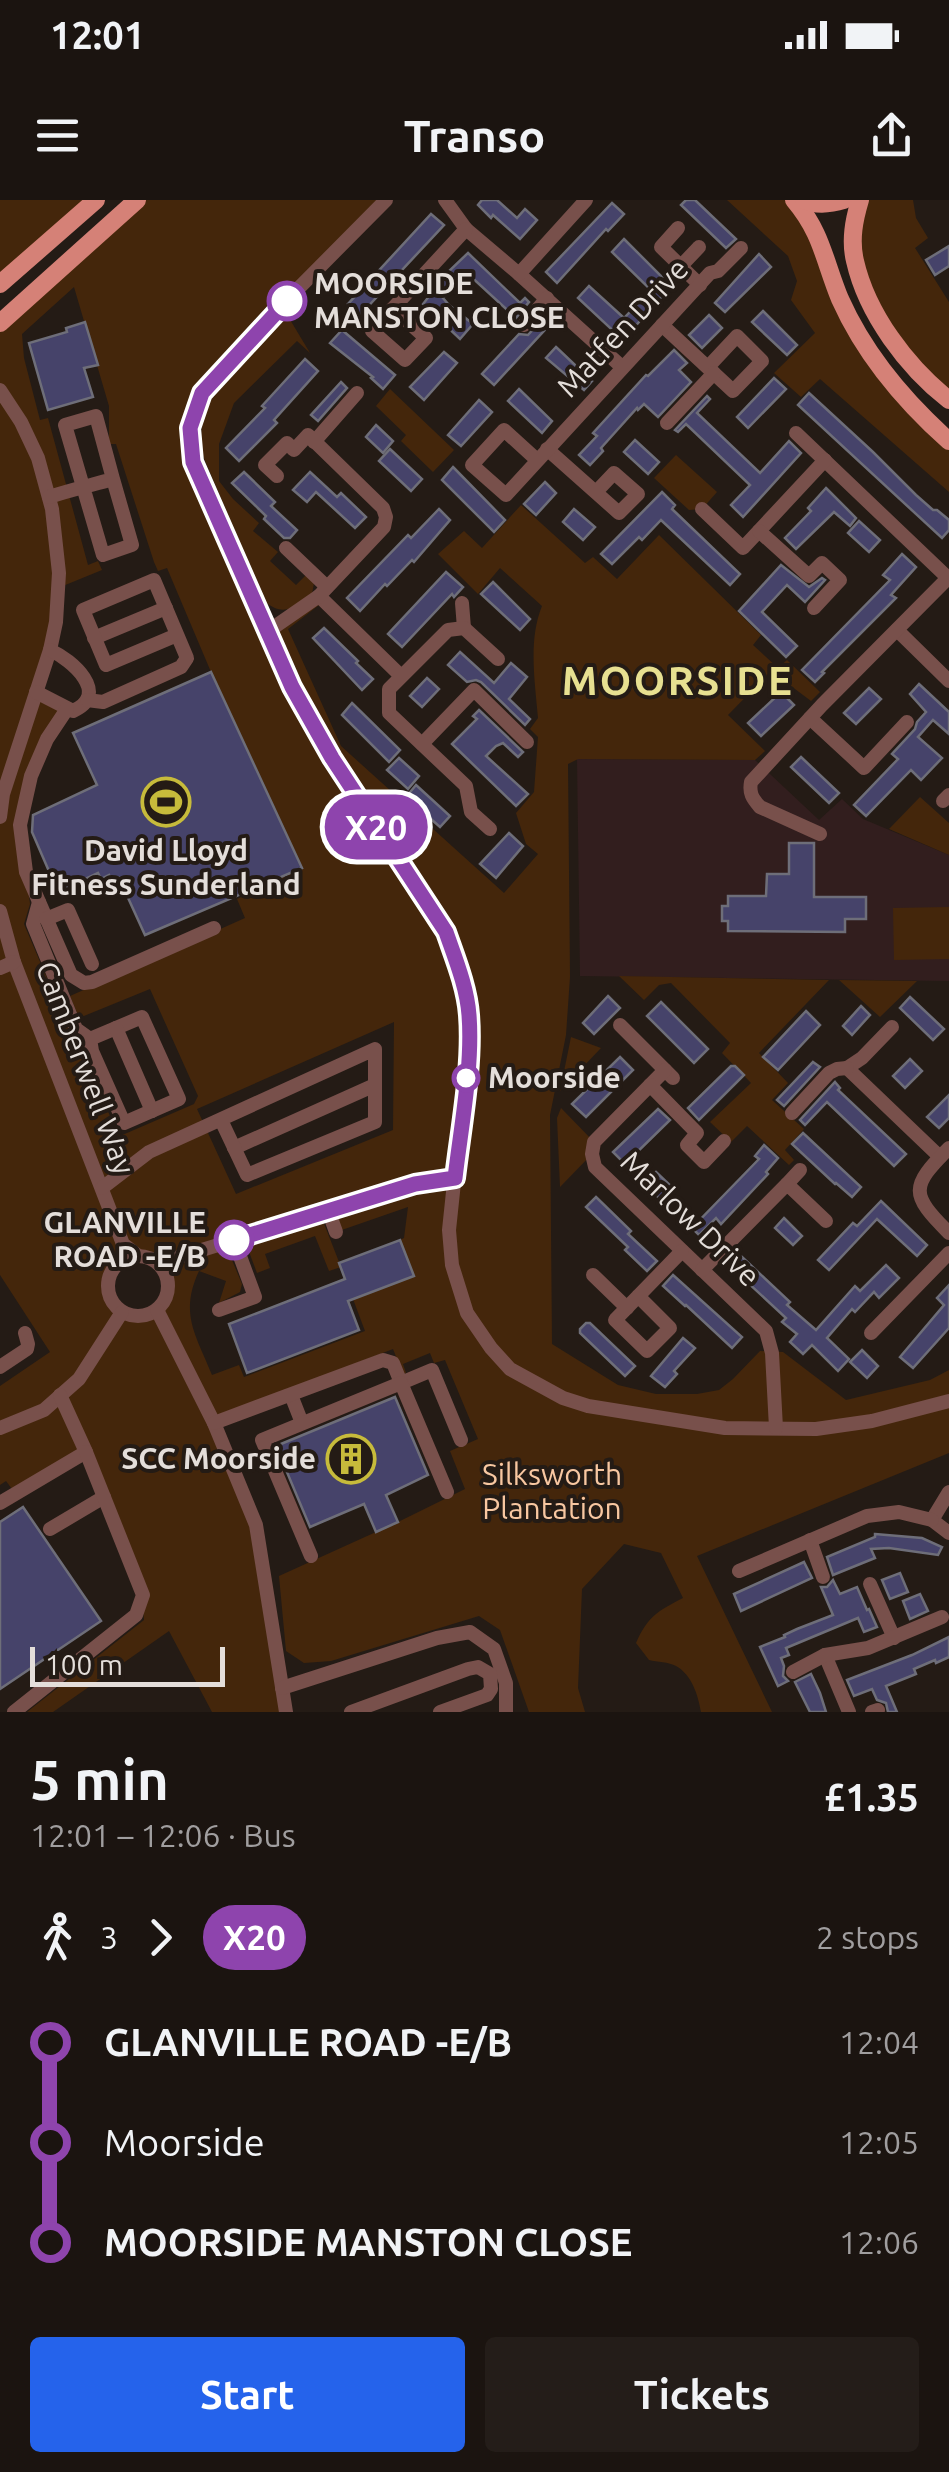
<!DOCTYPE html>
<html lang="en">
<head>
<meta charset="utf-8">
<style>
	body { margin:0; font-family:Ubuntu,sans-serif; background:#241d19; color:#f1f3f6; height:100vh; display:flex; flex-direction:column; font-size:38px; white-space:nowrap }
	* { box-sizing:border-box; margin:0 }
	p { font-size:32px; color:#a09e9f }
	.icon { flex:none; width:55px; height:55px; fill:none; stroke:currentColor; stroke-width:2; stroke-linecap:round; stroke-linejoin:round }
	.map { position:relative; height:1512px; overflow:hidden }
	.details { display:flex; flex-direction:column; background:#1b1410; flex:1 }
	.details>* { flex:none }
	.badge { padding:0 20px; border-radius:32px; font-size:35px; line-height:65px }
	.scale { position:absolute; left:30px; bottom:25px; width:195px; box-sizing:border-box; padding-left:10px; border:5px solid #e4deda; border-top:0; font-size:28px; line-height:35px; white-space:nowrap; color:#e4deda; -webkit-text-stroke:8px #241b15; paint-order:stroke }
	.map>.badge { position:absolute; translate:-50% -50%; box-shadow:0 0 0 5px #fff }
	.legs { display:flex; align-items:center; gap:15px; height:110px; padding:0 30px; font-size:32px }
	.legs p { margin-inline-start:auto }
	.overview { display:flex; align-items:center; justify-content:space-between; height:170px; padding:0 30px }
	h1 { font-size:55px; font-weight:700; line-height:75px }
	.primary-button { display:flex; gap:20px; margin-top:auto; padding:20px 30px }
	.primary-button a { flex:1; height:115px; border-radius:10px; background:#2563eb; color:#fff; font-size:40px; font-weight:700; line-height:115px; text-align:center }
	.primary-button a+a { background:#241d19; color:#f1f3f6 }
	ul { padding:0 30px; list-style:none }
	li { display:flex; align-items:center; gap:35px; height:100px; font-size:38px }
	li i { display:grid; place-items:center; width:15px; height:100%; margin:0 12px; background:currentColor }
	li i::after { content:''; width:25px; height:25px; margin:-12px; border:8px solid; border-radius:50%; background:#1b1410 }
	li p { margin-inline-start:auto }
	li:first-child i { background:linear-gradient(#0000 50%,currentColor 0) }
	li:last-child i { background:linear-gradient(currentColor 50%,#0000 0) }
	.status { display:flex; justify-content:space-between; align-items:center; height:70px; padding:0 50px; background:#1b1410; direction:ltr }
	.status svg { height:28px; fill:currentColor }
	header { display:flex; justify-content:space-between; align-items:center; height:130px; padding:0 30px; background:#1b1410; font-size:45px; font-weight:700 }
	.map>svg:first-child { display:block }
	.education { fill:#321e1e }
	.green { fill:#44260b; fill-rule:evenodd }
	.building { fill:#46436a; stroke:#6e6e79; stroke-width:2.5 }
	.lines { fill:none; stroke-linecap:round; stroke-linejoin:round }
	.minor { stroke:#78504b; stroke-width:14 }
	.major { stroke:#d58177; stroke-width:18 }
	.line-1-casing { stroke:#fff; stroke-width:22 }
	.line-1 { stroke:#8e44ad; stroke-width:15 }
	.stop-1-dot { fill:#fff; stroke:#8e44ad; stroke-width:5 }
	.labels { text-anchor:middle; stroke-width:8; stroke-linejoin:round; paint-order:stroke }
	.stop-label { font-size:30px; font-weight:bold; fill:#e4deda; stroke:#241b15; text-anchor:start }
	.street-label { font-size:30px; fill:#e4deda; stroke:#241b15 }
	.poi-label { font-size:30px; font-weight:bold; fill:#e4deda; stroke:#241b15 }
	.park-label { font-size:30px; fill:#f8c7a1; stroke:#241b15 }
	.district-label { font-size:40px; font-weight:bold; letter-spacing:2.5px; fill:#e7e091; stroke:#241b15 }
</style>
</head>
<body>
<div class="status"><b>12:01</b><svg viewBox="0 0 49 12"><path d="M0 12V9h3v3zM5 12V6h3v6zM10 12V3h3v9zM15 12V0h3v12zM26 1h20v11H26zM47 4h2v5h-2z"/></svg></div>
<header><svg class="icon" aria-label="menu" viewBox="0 0 24 24"><path d="M4 6h16M4 12h16M4 18h16"/></svg>Transo<svg class="icon" aria-label="share" viewBox="0 0 24 24"><path d="M12 15V3M7 8l5-5 5 5M5 13v7h14v-7"/></svg></header>
<div class="map">
<svg width="949" height="1512" viewBox="0 0 949 1512">
	<rect width="100%" height="100%" fill="#241b15"/>
	<polygon class="education" points="577,559 755,560 819,620 842,599 863,619 949,655 949,781 580,776"/>
	<g class="green">
		<polygon points="0,0 96,0 0,84"/>
		<path d="M137 0H386L222 170 189 228 193 262 267 431 314 399 319 405 288 429 341 546 504 693 538 654 526 644 516 613 534 592 538 537 530 529 538 518C535 482 528 440 542 406L500 368 478 394 438 354 464 331 482 348 521 305 585 363 593 357 617 379 659 335 761 435 753 445 778 468 787 460 820 492 811 501 771 471 728 515 765 551 755 560 578 559 568 564 570 777 566 835 550 915 552 1144 618 1185 656 1194H697L719 1190 733 1179 760 1151 783 1152 846 1200 930 1180 949 1170V1253L697 1356 772 1512H701C698 1495 692 1475 676 1466 669 1462 657 1462 649 1460L636 1443C648 1416 658 1411 683 1398L661 1353 624 1344 582 1389 578 1488 585 1512H529L500 1430 479 1416 331 1461 304 1463 286 1451 279 1376 398 1322 465 1289 450 1251 478 1239 445 1160 434 1163 430 1153 403 1164 406 1173 403 1174 393 1149 238 1209 215 1224 243 1288 286 1512H212L169 1431 53 1512H27L144 1420 142 1395 86 1253 15 1293 6 1281 0 1285V1186L50 1152 0 1075V123ZM74 87 109 206V244H116L154 362 158 371 167 368 211 472 302 668 237 699 245 718 70 796 79 818 150 789 198 896 194 904 120 936 77 849 24 724 30 704 20 624 47 539 67 509 36 491 58 388 102 370 98 361 88 365 48 218 40 220 24 158 22 134ZM394 822 393 930 236 994 197 909ZM408 1007 404 1038 400 1040 413 1076 353 1099 365 1131 244 1177 239 1165 212 1175C196 1135 179 1114 199 1071L226 1081 219 1103 240 1092 242 1084 232 1060 240 1057 234 1040 328 1011 336 1032ZM123 1045C127 1048 131 1053 136 1055 144 1058 152 1057 159 1063 185 1086 160 1120 128 1115L111 1100C105 1079 111 1078 119 1061 121 1056 121 1050 123 1045Z"/>
		<polygon points="727,0 794,0 861,139 949,241 949,292 820,179 801,197 774,173 815,133 791,100 797,81 788,56"/>
		<polygon points="860,0 913,0 916,18 928,38 915,48 949,102 949,200 907,158 854,59"/>
		<path d="M286 113 310 153 297 141 234 203 219 244V281L233 299 259 323 253 331 278 352 270 361 296 385 306 375 314 383 312 394C294 406 286 418 265 402L203 256 201 238 202 222 206 205 213 190Z"/>
		<polygon points="390,189 454,250 433,272 401,241 406,235 376,206"/>
		<polygon points="676,255 717,292 702,309 689,310 654,278"/>
		<polygon points="920,597 949,623 949,655 889,629"/>
		<polygon points="949,707 949,759 894,760 893,708"/>
		<polygon points="619,776 829,780 759,853 788,883 772,900 804,929 785,950 794,960 789,965 747,926 731,942 710,922 751,883 722,853 730,843 671,783 659,785 644,800"/>
		<polygon points="839,780 917,781 880,817"/>
		<polygon points="571,837 601,848 560,891"/>
		<polygon points="561,908 594,942 592,954 560,987 557,918"/>
		<polygon points="323,1021 341,1067 329,1071 315,1036 265,1054 270,1068 257,1073 246,1044"/>
	</g>
	<g class="building">
		<polygon points="482,0 497,0 517,18 525,9 537,20 520,39 493,15 491,18 478,5"/>
		<polygon points="686,0 695,0 736,39 726,48 681,5"/>
		<polygon points="612,3 624,14 608,31 606,29 557,83 546,72"/>
		<polygon points="431,14 444,25 360,115 348,104"/>
		<polygon points="624,39 671,86 623,140 578,98 589,86 624,118 651,90 612,52"/>
		<polygon points="949,46 949,66 935,75 926,60"/>
		<polygon points="468,53 520,103 525,98 529,102 516,118 466,72 443,98 449,105 473,124 460,139 423,104 448,72"/>
		<polygon points="759,54 771,67 725,112 715,103"/>
		<polygon points="763,111 797,145 787,155 752,122"/>
		<polygon points="546,115 553,121 494,185 482,174 519,134 528,135"/>
		<polygon points="709,115 722,128 702,148 689,135"/>
		<polygon points="85,122 98,165 84,168 93,197 48,210 29,143 67,132 66,128"/>
		<polygon points="342,130 395,175 383,189 371,178 373,177 330,143"/>
		<polygon points="556,147 592,181 584,190 546,158"/>
		<polygon points="674,150 687,163 679,170 691,182 658,217 644,204 638,210 637,208 601,248 603,251 590,265 579,255 597,236 593,233 646,175 648,176"/>
		<polygon points="444,152 457,163 424,200 410,187"/>
		<polygon points="305,159 318,171 274,220 277,223 239,261 226,248 265,208 262,206"/>
		<polygon points="774,178 786,189 748,228 737,217"/>
		<polygon points="341,182 347,188 318,221 311,215"/>
		<polygon points="519,189 552,221 542,233 508,201"/>
		<polygon points="809,193 873,252 916,295 933,310 937,310 949,320 949,330 942,338 798,205"/>
		<polygon points="707,196 710,199 697,213 760,273 789,241 801,253 743,317 731,305 750,285 686,224 678,232 675,230"/>
		<polygon points="479,200 492,212 461,246 448,235"/>
		<polygon points="376,225 393,241 383,253 366,237"/>
		<polygon points="635,240 659,262 648,274 624,252"/>
		<polygon points="390,249 422,279 411,291 379,261"/>
		<polygon points="453,267 505,320 494,332 442,280"/>
		<polygon points="244,272 275,302 271,306 297,330 290,338 284,338 264,319 266,316 232,283"/>
		<polygon points="310,272 337,297 341,293 366,317 355,328 316,292 307,302 293,290"/>
		<polygon points="545,282 556,293 536,315 524,304"/>
		<polygon points="826,288 856,318 850,326 834,312 796,349 785,338 811,311 808,308"/>
		<polygon points="662,292 675,305 672,309 740,374 730,385 661,320 642,340 639,337 612,364 601,354"/>
		<polygon points="439,309 450,320 414,362 412,360 387,386 385,384 360,411 347,398 408,335 411,338"/>
		<polygon points="574,309 595,327 583,340 563,322"/>
		<polygon points="859,321 880,340 869,352 848,333"/>
		<polygon points="902,354 916,367 891,395 896,398 822,472 824,473 815,482 802,470 890,380 883,375"/>
		<polygon points="781,365 809,387 822,378 825,380 805,402 787,385 762,412 797,446 786,457 739,411"/>
		<polygon points="446,372 463,387 454,397 452,394 402,447 388,434"/>
		<polygon points="493,382 530,419 520,430 481,394"/>
		<polygon points="324,428 358,461 356,463 373,479 362,490 313,438"/>
		<polygon points="460,452 494,483 511,463 527,477 509,499 530,519 525,525 481,482 476,480 467,482 448,465"/>
		<polygon points="211,472 302,668 145,735 119,678 112,682 109,675 101,679 98,673 58,692 32,632 33,615 97,585 73,533"/>
		<polygon points="427,478 439,489 422,507 410,496"/>
		<polygon points="919,484 949,512 949,534 933,520 918,537 942,558 921,580 911,570 866,616 854,605 898,559 892,554 915,529 917,522 926,512 910,494"/>
		<polygon points="869,488 881,499 856,524 844,513"/>
		<polygon points="781,492 794,505 761,536 748,523"/>
		<polygon points="352,503 400,550 389,562 342,515"/>
		<polygon points="479,510 523,552 518,557 503,543 496,546 486,556 528,594 516,606 452,544 477,519 473,516"/>
		<polygon points="801,557 839,593 829,603 791,567"/>
		<polygon points="399,558 419,576 408,589 387,570"/>
		<polygon points="416,585 450,616 440,627 406,597"/>
		<polygon points="509,633 523,646 496,678 480,664"/>
		<polygon points="789,643 814,643 814,697 866,697 866,719 845,719 845,732 728,731 728,721 722,721 722,706 728,706 728,696 766,696 767,674 789,674"/>
		<polygon points="608,796 620,808 594,834 583,823"/>
		<polygon points="910,797 944,829 933,840 900,808"/>
		<polygon points="661,802 708,849 694,863 647,816"/>
		<polygon points="861,806 870,815 852,835 843,826"/>
		<polygon points="806,811 820,825 778,870 763,857"/>
		<polygon points="620,857 633,870 586,917 572,904"/>
		<polygon points="910,859 922,871 905,888 893,876"/>
		<polygon points="813,862 820,867 784,906 777,900"/>
		<polygon points="731,866 735,866 744,875 699,920 688,908"/>
		<polygon points="835,882 840,888 838,890 906,954 894,966 827,902 805,925 800,920"/>
		<polygon points="949,895 949,918 939,928 927,917"/>
		<polygon points="658,909 670,920 625,964 613,952"/>
		<polygon points="803,933 861,987 852,997 836,983 835,984 792,944"/>
		<polygon points="764,945 778,958 766,972 768,974 721,1024 716,1018 699,1035 692,1028 759,959 755,956"/>
		<polygon points="656,972 675,990 663,1002 645,984"/>
		<polygon points="596,997 631,1031 628,1034 657,1061 647,1071 625,1050 628,1047 586,1007"/>
		<polygon points="881,1001 927,1045 917,1056 877,1019 829,1070 818,1060 853,1023 857,1026"/>
		<polygon points="784,1018 802,1036 793,1045 775,1028"/>
		<polygon points="400,1040 414,1076 348,1101 359,1130 247,1173 229,1124 345,1079 339,1063"/>
		<polygon points="742,1057 790,1102 787,1105 816,1130 855,1086 860,1091 886,1065 899,1078 879,1098 874,1092 855,1112 852,1109 827,1138 849,1159 838,1171 812,1145 803,1154 790,1142 797,1134 782,1122 786,1118 732,1068"/>
		<polygon points="673,1075 742,1137 732,1148 686,1105 685,1106 663,1086"/>
		<polygon points="949,1085 949,1128 913,1168 900,1157 944,1105 937,1098"/>
		<polygon points="586,1123 590,1123 635,1166 625,1176 580,1133 580,1129"/>
		<polygon points="683,1138 695,1148 674,1171 677,1174 665,1187 651,1176"/>
		<polygon points="862,1150 878,1166 867,1178 850,1162"/>
		<polygon points="395,1197 428,1275 386,1295 398,1322 376,1332 364,1304 310,1327 276,1246"/>
		<polygon points="23,1307 101,1421 0,1489 0,1322"/>
		<polygon points="875,1334 922,1338 942,1347 938,1355 889,1348 871,1349 875,1358 833,1375 827,1357 875,1337"/>
		<polygon points="804,1362 812,1378 741,1411 734,1394"/>
		<polygon points="900,1373 908,1392 890,1399 882,1380"/>
		<polygon points="833,1380 840,1394 857,1387 867,1410 869,1409 877,1427 864,1432 858,1418 786,1448 789,1455 781,1458 784,1466 783,1476 788,1481 778,1486 760,1447 785,1437 784,1435 797,1429 833,1415 821,1387 827,1387"/>
		<polygon points="920,1394 928,1411 910,1419 903,1401"/>
		<polygon points="949,1437 949,1457 936,1463 935,1460 914,1469 916,1474 886,1486 897,1512 888,1512 886,1503 877,1500 872,1489 854,1496 847,1480 912,1455"/>
		<polygon points="811,1474 820,1493 826,1512 810,1512 795,1482"/>
	</g>
	<g class="lines">
		<g class="minor">
			<path d="M386 0 282 105 202 193 189 228 193 262 292 487 332 558 445 732C459 767 469 802 469 840L449 1030 452 1065 467 1113 491 1148 510 1169 563 1198 588 1206 725 1228 816 1229 872 1221 949 1201"/>
			<polyline points="445,0 466,29 519,74 622,167"/>
			<polyline points="678,28 661,47 700,85"/>
			<polyline points="681,66 699,47"/>
			<polyline points="519,74 586,0"/>
			<polyline points="393,108 426,138 405,160 372,131 466,29"/>
			<polyline points="524,125 547,98"/>
			<polyline points="662,125 733,191 762,161 737,136 708,167"/>
			<polyline points="0,190 21,222 38,258 52,309 59,373 56,422 50,450 3,594 0,617"/>
			<polyline points="667,223 714,173"/>
			<polyline points="796,233 948,378"/>
			<polyline points="314,242 357,193"/>
			<polyline points="547,249 619,313 638,294 614,273 596,292"/>
			<polyline points="537,260 504,230 472,265 506,295 710,73 718,71 741,48"/>
			<path d="M49 297C70 290 92 285 113 279L96 216 65 225 103 355 132 345 113 279"/>
			<polyline points="702,309 743,348 825,260"/>
			<polyline points="759,331 809,376 822,363 840,380 814,408"/>
			<polyline points="286,348 327,387"/>
			<polyline points="319,396 401,476"/>
			<polyline points="462,403 464,428"/>
			<polyline points="897,430 949,481"/>
			<polyline points="267,432 319,396 384,327 386,317 383,308 308,235 294,250 287,243 265,265 277,276"/>
			<polyline points="94,438 166,408"/>
			<path d="M36 492 73 511C111 494 72 460 50 450"/>
			<polyline points="87,500 103,502 181,467 187,458 154,380 83,410 106,465 177,435"/>
			<polyline points="67,509 47,539 31,576 20,625 26,672 71,775 84,783 92,782 214,728"/>
			<polyline points="810,518 864,568 907,522"/>
			<polyline points="422,544 474,490 527,542"/>
			<polyline points="943,601 949,595"/>
			<polyline points="490,629 471,612 466,586 389,513 389,489 448,430 464,428 498,459"/>
			<path d="M820 634 760 607C752 598 749 593 751 582L822 505 949 377"/>
			<polyline points="39,702 33,724 76,829 90,839 92,851 124,923 179,899 142,817 90,839"/>
			<polyline points="0,711 14,762 123,1044 137,1055"/>
			<polyline points="46,719 68,710 92,764"/>
			<polyline points="0,768 14,762"/>
			<polyline points="620,825 673,878"/>
			<polyline points="892,827 862,858 847,868 940,957"/>
			<polyline points="116,828 152,911"/>
			<polyline points="665,870 594,942 592,954 595,967 766,1131 772,1153 776,1228"/>
			<polyline points="650,885 697,933 687,945 704,962 724,941"/>
			<polyline points="792,913 829,873 837,869 847,868"/>
			<polyline points="234,948 375,885"/>
			<path d="M949 948C910 987 910 994 949 1033"/>
			<polyline points="787,984 800,970"/>
			<polyline points="102,988 149,952 375,849 375,922 247,975 221,920"/>
			<polyline points="328,1010 336,1032"/>
			<circle cx="138" cy="1086" r="30"/>
			<polyline points="159,1063 415,985 455,978"/>
			<polyline points="702,1070 787,984 826,1021"/>
			<polyline points="593,1075 627,1108"/>
			<polyline points="638,1096 670,1128 647,1151 615,1120 682,1051"/>
			<polyline points="157,1110 214,1223 256,1325 286,1512"/>
			<polyline points="219,1110 255,1097 234,1040"/>
			<polyline points="871,1133 949,1053"/>
			<polyline points="0,1167 27,1149 28,1144 25,1133"/>
			<polyline points="291,1195 302,1223"/>
			<polyline points="214,1223 383,1160 393,1163 401,1183 432,1170 461,1240"/>
			<polyline points="0,1228 44,1210 79,1179 122,1112"/>
			<polyline points="949,1292 932,1320 949,1333"/>
			<polyline points="0,1303 86,1252 60,1195"/>
			<polyline points="50,1329 104,1297"/>
			<polyline points="810,1340 823,1377"/>
			<polyline points="311,1356 262,1240 401,1183 447,1292"/>
			<polyline points="739,1371 867,1316 899,1312 932,1320"/>
			<polyline points="870,1384 894,1438"/>
			<polyline points="825,1455 849,1512"/>
			<polyline points="793,1472 825,1455 868,1448 942,1417"/>
			<polyline points="282,1488 437,1438 470,1432 494,1449 506,1483 506,1512"/>
			<polyline points="14,1512 136,1415 143,1395 86,1252"/>
			<polyline points="351,1512 468,1469 478,1467 490,1474 491,1489 487,1495 440,1512"/>
			<polyline points="872,1512 878,1510"/>
		</g>
		<g class="major">
			<path d="M794 0C822 33 824 60 840 99 865 155 904 201 949 241"/>
			<path d="M804 0C817 6 831 4 844 0"/>
			<path d="M860 0C854 20 850 40 855 61 867 114 907 167 949 200"/>
			<polyline points="0,84 96,0"/>
			<polyline points="0,123 137,0"/>
		</g>
	</g>
	<g class="lines">
		<g class="line-1-casing">
			<path id="line-1" d="M234 1040 415 984 455 978C461 927 473 865 469 815 467 787 455 758 446 732L332 558 292 487 193 262 190 228 202 193 287 101"/>
		</g>
		<use href="#line-1" class="line-1"/>
	</g>
	<defs>
		<g id="stadium-ring" transform="scale(2.5)"><circle r="9.5" fill="#241b15" stroke="#c7bb3b" stroke-width="1.5"/><path d="M0-5a6.5 5 0 1 0 0 10a6.5 5 0 1 0 0-10ZM-3.5-1.8h7v3.6h-7Z" fill="#c7bb3b"/></g>
		<g id="building-ring" transform="scale(2.5)"><circle r="9.5" fill="#241b15" stroke="#c7bb3b" stroke-width="1.5"/><path d="M-4-6H4V6H1V3H-1V6H-4ZM-2.5-4.3h1.7v1.8h-1.7ZM.8-4.3h1.7v1.8H.8ZM-2.5-1h1.7V.8h-1.7ZM.8-1h1.7V.8H.8Z" fill="#c7bb3b"/></g>
	</defs>
	<g fill-rule="evenodd">
		<use href="#stadium-ring" x="166" y="602"/>
		<use href="#building-ring" x="351" y="1259"/>
	</g>
	<g class="stop-1-dot">
		<circle cx="287" cy="101" r="18"/>
		<circle cx="466" cy="878" r="12"/>
		<circle cx="234" cy="1040" r="18"/>
	</g>
	<g class="labels">
		<g class="stop-label">
			<text x="314" y="94">MOORSIDE<tspan x="314" dy="34">MANSTON CLOSE</tspan></text>
			<text x="488" y="888">Moorside</text>
			<text x="206" y="1033" text-anchor="end">GLANVILLE<tspan x="206" dy="34">ROAD -E/B</tspan></text>
		</g>
		<g class="street-label">
			<text transform="translate(623 128) rotate(-47)" y="10">Matfen Drive</text>
			<text transform="translate(85 868) rotate(69)" y="10">Camberwell Way</text>
			<text transform="translate(690 1019) rotate(44)" y="10">Marlow Drive</text>
		</g>
		<g class="poi-label">
			<text x="166" y="661">David Lloyd<tspan x="166" dy="34">Fitness Sunderland</tspan></text>
			<text x="316" y="1269" text-anchor="end">SCC Moorside</text>
		</g>
		<g class="park-label">
			<text x="552" y="1285">Silksworth<tspan x="552" dy="34">Plantation</tspan></text>
		</g>
		<g class="district-label">
			<text x="678" y="495">MOORSIDE</text>
		</g>
	</g>
</svg>
<div class="scale">100 m</div>
<b class="badge" style="left:376px;top:627px;background:#8e44ad;color:#fff">X20</b>
</div>
<section class="details">
<div class="overview"><div><h1>5 min</h1><p>12:01 – 12:06 · Bus</p></div><b>£1.35</b></div>
<div class="legs"><svg class="icon" aria-label="walk" viewBox="0 0 24 24"><circle cx="13" cy="4" r="2"/><path d="M13 8l-2 6 4 7M11 14l-3 7M7 12l3-4h3l4 4"/></svg>3<svg class="icon" aria-label="forward" viewBox="0 0 24 24"><path d="M9 5l7 7-7 7"/></svg><b class="badge" style="background:#8e44ad;color:#fff">X20</b><p>2 stops</p></div>
<ul>
<li><i style="color:#8e44ad"></i><b>GLANVILLE ROAD -E/B</b><p>12:04</p></li>
<li><i style="color:#8e44ad"></i><span>Moorside</span><p>12:05</p></li>
<li><i style="color:#8e44ad"></i><b>MOORSIDE MANSTON CLOSE</b><p>12:06</p></li>
</ul>
<div class="primary-button"><a>Start</a><a>Tickets</a></div>
</section>
</body>
</html>
